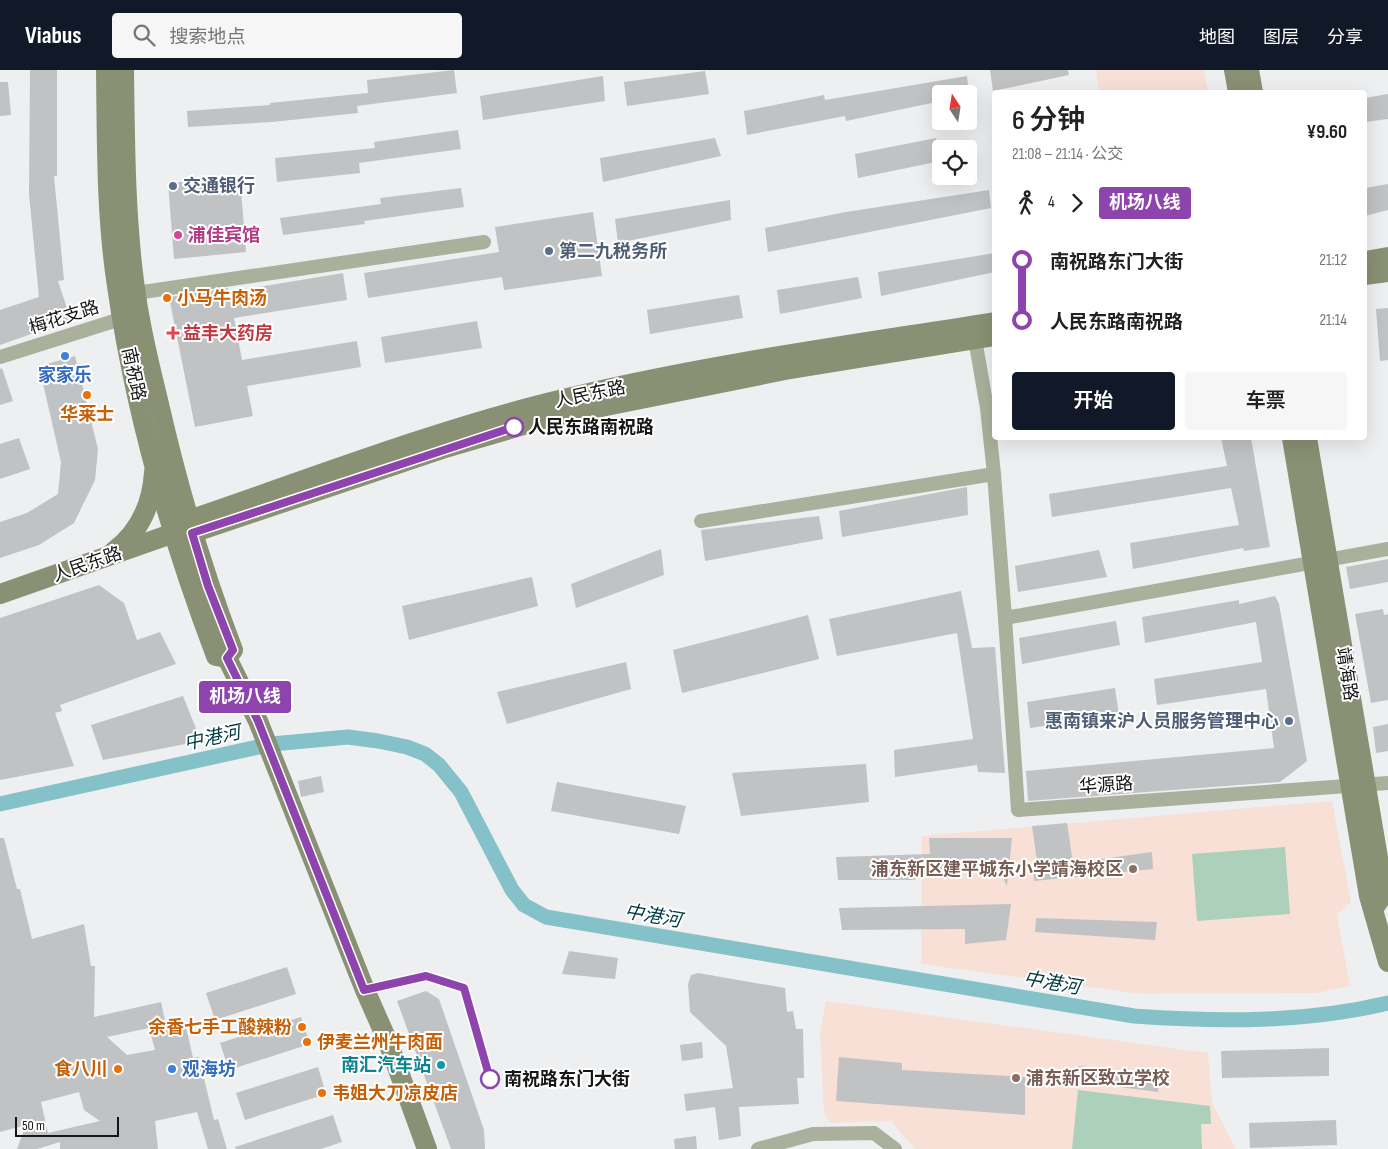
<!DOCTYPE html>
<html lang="zh">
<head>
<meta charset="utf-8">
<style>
	body { margin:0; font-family:"Sofia Sans Condensed","Noto Sans SC",sans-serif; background:#f6f6f6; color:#222; height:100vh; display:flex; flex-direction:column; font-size:19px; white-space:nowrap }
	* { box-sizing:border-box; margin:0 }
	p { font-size:16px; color:#767676 }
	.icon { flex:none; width:28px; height:28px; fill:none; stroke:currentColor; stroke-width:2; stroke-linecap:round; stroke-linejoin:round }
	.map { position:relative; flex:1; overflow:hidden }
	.details { position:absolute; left:992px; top:20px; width:375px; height:350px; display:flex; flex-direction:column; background:#fff; border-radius:5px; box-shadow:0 5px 20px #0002 }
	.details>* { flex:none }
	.badge { padding:0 10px; border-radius:4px; font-size:18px; line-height:32px }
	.needle { width:32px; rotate:348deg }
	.tools { position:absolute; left:932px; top:15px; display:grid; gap:10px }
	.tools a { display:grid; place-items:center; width:45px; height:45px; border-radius:5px; background:#fff; box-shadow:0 5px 20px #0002; font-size:25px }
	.scale { position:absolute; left:15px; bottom:12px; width:104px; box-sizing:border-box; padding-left:5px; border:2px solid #161616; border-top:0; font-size:14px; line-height:18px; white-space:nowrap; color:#161616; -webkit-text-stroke:4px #fff; paint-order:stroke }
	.map>.badge { position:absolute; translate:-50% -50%; box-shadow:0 0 0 2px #fff }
	.legs { display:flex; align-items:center; gap:8px; height:55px; padding:0 20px; font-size:16px }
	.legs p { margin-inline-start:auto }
	.headline { display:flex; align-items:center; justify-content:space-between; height:85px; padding:0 20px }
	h1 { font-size:28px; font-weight:600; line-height:38px }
	.action { display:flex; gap:10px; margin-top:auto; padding:10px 20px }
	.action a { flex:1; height:58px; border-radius:5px; background:#111827; color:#fff; font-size:20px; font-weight:600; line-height:58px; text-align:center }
	.action a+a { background:#f6f6f6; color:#222 }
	ul { padding:0 20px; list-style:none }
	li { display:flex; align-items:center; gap:18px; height:60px; font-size:19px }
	li i { display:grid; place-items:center; width:8px; height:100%; margin:0 6px; background:currentColor }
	li i::after { content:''; width:12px; height:12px; margin:-6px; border:4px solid; border-radius:50%; background:#fff }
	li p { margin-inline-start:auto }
	li:first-child i { background:linear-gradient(#0000 50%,currentColor 0) }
	li:last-child i { background:linear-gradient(currentColor 50%,#0000 0) }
	header { display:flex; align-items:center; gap:30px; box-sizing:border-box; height:70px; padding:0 25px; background:#111827; color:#fff }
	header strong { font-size:24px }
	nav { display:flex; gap:28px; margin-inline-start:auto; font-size:18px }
	.search { width:350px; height:45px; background:#f6f6f6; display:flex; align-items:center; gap:12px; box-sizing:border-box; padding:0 18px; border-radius:5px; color:#767676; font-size:19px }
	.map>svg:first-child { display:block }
	.education { fill:#f8e0d6 }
	.green { fill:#acd0ba }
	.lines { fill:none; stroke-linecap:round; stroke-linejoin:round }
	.canal { stroke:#85c1c9; stroke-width:15 }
	.building { fill:#c1c2c3; fill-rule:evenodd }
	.street { stroke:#abb09c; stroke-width:14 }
	.secondary { stroke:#899073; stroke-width:20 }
	.line-1-casing { stroke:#fff; stroke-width:11 }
	.line-1 { stroke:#8e44ad; stroke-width:8 }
	.service-dot { fill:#5c6f8a; stroke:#fff; stroke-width:2 }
	.hotel-dot { fill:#d1479c; stroke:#fff; stroke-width:2 }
	.food-dot { fill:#e8710a; stroke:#fff; stroke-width:2 }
	.health-dot { fill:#e0444e; stroke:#fff; stroke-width:2 }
	.shop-dot { fill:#3f7fe0; stroke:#fff; stroke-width:2 }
	.stop-1-dot { fill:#fff; stroke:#8e44ad; stroke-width:2.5 }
	.education-dot { fill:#8d6e63; stroke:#fff; stroke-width:2 }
	.culture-dot { fill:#0f9aa8; stroke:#fff; stroke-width:2 }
	.labels { text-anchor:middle; stroke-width:4; stroke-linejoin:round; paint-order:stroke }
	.service-label { font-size:18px; font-weight:bold; fill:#4e5e75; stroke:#fff; text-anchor:start }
	.hotel-label { font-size:18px; font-weight:bold; fill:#b23c85; stroke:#fff; text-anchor:start }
	.food-label { font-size:18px; font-weight:bold; fill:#c56008; stroke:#fff; text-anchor:start }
	.street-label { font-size:18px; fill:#161616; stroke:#fff }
	.health-label { font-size:18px; font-weight:bold; fill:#be3a42; stroke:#fff; text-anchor:start }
	.shop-label { font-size:18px; font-weight:bold; fill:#366cbe; stroke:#fff }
	.stop-label { font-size:18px; font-weight:bold; fill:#161616; stroke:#fff; text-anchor:start }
	.education-label { font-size:18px; font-weight:bold; fill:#785e54; stroke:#fff; text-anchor:end }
	.culture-label { font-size:18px; font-weight:bold; fill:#0d838f; stroke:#fff; text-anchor:end }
	.water-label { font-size:19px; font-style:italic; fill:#003a40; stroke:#fff }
</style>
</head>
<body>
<header>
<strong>Viabus</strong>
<div class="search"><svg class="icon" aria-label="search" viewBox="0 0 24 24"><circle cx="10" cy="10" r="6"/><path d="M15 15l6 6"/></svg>搜索地点</div>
<nav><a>地图</a><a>图层</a><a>分享</a></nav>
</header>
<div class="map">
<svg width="1388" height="1079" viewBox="0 0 1388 1079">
	<rect width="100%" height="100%" fill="#eeeff0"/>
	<g class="education">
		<polygon points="1096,0 1204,0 1208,22 1099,22"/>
		<polygon points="1332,731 1351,832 1337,845 1350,916 1317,923 1141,924 921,894 922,766"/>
		<polygon points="826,931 1208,983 1212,1033 1236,1079 915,1079 891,1051 830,1053 824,1042 820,964"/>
	</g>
	<g class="green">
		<polygon points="1285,777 1290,844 1197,851 1192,784"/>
		<polygon points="1078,1020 1210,1036 1211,1054 1201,1054 1202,1079 1072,1079"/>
	</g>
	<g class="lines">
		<path class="canal" d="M0 734 272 674 348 667 378 671 407 677 425 684 439 695 461 722 512 820 524 835 546 847 1134 946C1220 952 1304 953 1388 933"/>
	</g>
	<g class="building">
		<polygon points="30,0 57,0 57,106 54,106 64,210 58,211 71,250 0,275 0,240 39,227 29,124"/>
		<polygon points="454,0 457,23 357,36 358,43 272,52 188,57 187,41 270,35 270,33 368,23 367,10"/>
		<polygon points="990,0 1068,0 1069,5 993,21"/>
		<polygon points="705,1 709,24 627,36 624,12"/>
		<polygon points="603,6 605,31 483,50 480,26"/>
		<polygon points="967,6 969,24 941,24 941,31 846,51 845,46 747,65 744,41 824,25 825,30"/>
		<polygon points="0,12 8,12 11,45 0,46"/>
		<polygon points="1388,24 1388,49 1365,52 1365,28"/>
		<polygon points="458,60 461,79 359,93 360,103 277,112 275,88 375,78 374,72"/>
		<polygon points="715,68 721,86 603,112 600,88"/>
		<polygon points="936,68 941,91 858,108 855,84"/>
		<polygon points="240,107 246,182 174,189 168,113"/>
		<polygon points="1388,114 1388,140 1365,146 1365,118"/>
		<polygon points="461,118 464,137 364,151 365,154 283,165 280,148 381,134 380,128"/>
		<polygon points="989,120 991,138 768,182 765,158 846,142"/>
		<polygon points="730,130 731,150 618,173 615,149"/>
		<polygon points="593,142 602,206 504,220 502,207 368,228 364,203 499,182 495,157"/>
		<polygon points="995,183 995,202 881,226 878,202"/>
		<polygon points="343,203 347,230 234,248 242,290 357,271 361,297 247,316 253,346 195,357 169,227 228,218 229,222"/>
		<polygon points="858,207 862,228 780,244 777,220"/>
		<polygon points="739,225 743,248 650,264 647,240"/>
		<polygon points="1388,238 1388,290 1380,291 1376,239"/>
		<polygon points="477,251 482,278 385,293 381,267"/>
		<polygon points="75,286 98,379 95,410 74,453 39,475 0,488 0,452 27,443 58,424 61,392 39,296"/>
		<polygon points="2,298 13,331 0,335 0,299"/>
		<polygon points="19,368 30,399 0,409 0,374"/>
		<polygon points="1221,368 1251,368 1270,477 1244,481 1243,478 1133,499 1130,473 1239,455 1231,418 1052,447 1049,424 1227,396"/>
		<polygon points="967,417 968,445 842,467 839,441"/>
		<polygon points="819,446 823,469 705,491 701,460"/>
		<polygon points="661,479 664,505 576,538 571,514"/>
		<polygon points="1099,480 1107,507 1018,522 1015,496"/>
		<polygon points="1388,489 1388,512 1350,519 1346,497"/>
		<polygon points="532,507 538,536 409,570 402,536"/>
		<polygon points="99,515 124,533 137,570 160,562 176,594 60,635 62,641 55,643 74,696 0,710 0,548"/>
		<polygon points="961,521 972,578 995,577 1005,703 978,702 977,695 895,707 894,680 973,669 957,563 837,586 829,549"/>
		<polygon points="1275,526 1279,534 1307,691 1280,712 1028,731 1026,701 1274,678 1266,619 1157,635 1154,609 1262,592 1256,552 1145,573 1142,547 1239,530 1239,534"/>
		<polygon points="1383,539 1384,545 1388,544 1388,630 1371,633 1355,544"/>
		<polygon points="808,545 819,589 682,623 673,580"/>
		<polygon points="1116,551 1120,575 1022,594 1019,568"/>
		<polygon points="626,592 631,619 507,654 497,622"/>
		<polygon points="1115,618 1119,645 1030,658 1027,632"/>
		<polygon points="183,626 201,671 103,690 91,655"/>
		<polygon points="1388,654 1388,681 1376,683 1373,657"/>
		<polygon points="866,694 869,732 741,746 732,703"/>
		<polygon points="321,706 324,722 301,727 298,711"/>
		<polygon points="557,712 686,736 679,764 551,741"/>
		<polygon points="1067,753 1073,793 1152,782 1153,799 1034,811 1033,798 1038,798 1032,756"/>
		<path d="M0 768H4L17 819H20L32 869 84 854 91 896H95L94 947 161 932 166 956 185 952 193 988 199 987 214 1050 218 1049 227 1079H208L197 1042 155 1051 158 1079H60V1072L37 1079H17L26 1055 0 1062ZM149 958 155 980 127 985 107 967ZM79 1022 84 1040 100 1051 48 1063 41 1032Z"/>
		<polygon points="929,768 1012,768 1007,816 996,794 946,795 946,804 912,810 838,810 836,787 930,784"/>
		<polygon points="1011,834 1006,870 965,874 965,859 842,860 839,838"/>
		<polygon points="1036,848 1157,852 1155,870 1035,862"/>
		<polygon points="569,881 618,888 615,909 562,904"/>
		<polygon points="287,897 296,924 215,950 206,923"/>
		<polygon points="698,903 785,918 787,942 793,941 796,959 803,959 804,1008 797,1008 799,1034 739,1037 741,1066 719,1070 715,1037 686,1041 684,1024 733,1018 726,976 690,942 688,914 691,905"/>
		<polygon points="426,921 439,929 484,1060 485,1079 451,1079 397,931"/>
		<polygon points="301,947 310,974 229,1000 220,973"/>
		<polygon points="702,972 703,988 682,991 680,975"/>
		<polygon points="1329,978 1329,1006 1222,1008 1221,981"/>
		<polygon points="839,987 902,993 902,1000 1025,1007 1025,1045 836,1031"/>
		<polygon points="1078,996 1160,1005 1158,1022 1074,1011"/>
		<polygon points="318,997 326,1024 245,1050 236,1023"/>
		<polygon points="333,1045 342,1072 321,1079 236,1079 235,1077"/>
		<polygon points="1336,1050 1337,1075 1250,1078 1249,1053"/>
		<polygon points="696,1066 697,1079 675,1079 674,1069"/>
	</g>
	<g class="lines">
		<g class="street">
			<polyline points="136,223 484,172"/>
			<polyline points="975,269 987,338 994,404"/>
			<polyline points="0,287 130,246"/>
			<polyline points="701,451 994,404 1005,548 1388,479"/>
			<polyline points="1005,548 1018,740 1388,713"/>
			<polyline points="758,1079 813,1064 874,1063 895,1079"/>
		</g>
		<g class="secondary">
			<path d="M106 0C107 72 106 145 117 216 135 342 171 467 216 586L227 588"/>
			<path d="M124 0C125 71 125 141 134 211 139 252 149 293 159 334 178 417 202 499 233 580L227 588"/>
			<polyline points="1234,0 1238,22"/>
			<polyline points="1249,0 1253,22"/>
			<polyline points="1365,191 1388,187"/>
			<polyline points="1365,205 1388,202"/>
			<polyline points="1292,368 1369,826 1388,892"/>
			<polyline points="1307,368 1384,823 1374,838"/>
			<path d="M174 463 189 450C307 410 425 364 547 333 694 296 845 276 995 252"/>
			<path d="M113 482C140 462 152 434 154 402"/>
			<polyline points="0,524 174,463 192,463 442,379 551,347 785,300 995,266"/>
			<polyline points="227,588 258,651 365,920 388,972 427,1079"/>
		</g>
	</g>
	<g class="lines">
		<g class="line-1-casing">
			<polyline id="line-1" points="490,1009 464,918 426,906 364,920 258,651 227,588 233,580 208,516 192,463 514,357"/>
		</g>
		<use href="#line-1" class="line-1"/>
	</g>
	<g class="service-dot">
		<circle cx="173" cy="116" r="5"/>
		<circle cx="549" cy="181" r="5"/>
		<circle cx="1289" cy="651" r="5"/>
	</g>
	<circle class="hotel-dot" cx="178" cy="165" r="5"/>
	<g class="food-dot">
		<circle cx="167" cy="228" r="5"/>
		<circle cx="87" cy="325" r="5"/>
		<circle cx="302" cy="957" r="5"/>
		<circle cx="307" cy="972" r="5"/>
		<circle cx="118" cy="999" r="5"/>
		<circle cx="322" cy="1023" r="5"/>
	</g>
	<path class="health-dot" d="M170.5 255.5h5v5h5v5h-5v5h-5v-5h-5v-5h5z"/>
	<g class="shop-dot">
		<circle cx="65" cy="286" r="5"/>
		<circle cx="172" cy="999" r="5"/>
	</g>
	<g class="stop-1-dot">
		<circle cx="514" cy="357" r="9"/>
		<circle cx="490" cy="1009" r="9"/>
	</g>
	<g class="education-dot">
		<circle cx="1133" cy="799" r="5"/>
		<circle cx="1016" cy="1008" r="5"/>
	</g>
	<circle class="culture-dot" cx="441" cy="995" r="5"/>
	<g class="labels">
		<g class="service-label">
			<text x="183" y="122">交通银行</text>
			<text x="559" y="187">第二九税务所</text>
			<text x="1279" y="657" text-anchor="end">惠南镇来沪人员服务管理中心</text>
		</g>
		<g class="hotel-label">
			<text x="188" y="171">浦佳宾馆</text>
		</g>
		<g class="food-label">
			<text x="177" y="234">小马牛肉汤</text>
			<text x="87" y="350" text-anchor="middle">华莱士</text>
			<text x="292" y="963" text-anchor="end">余香七手工酸辣粉</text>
			<text x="317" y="978">伊麦兰州牛肉面</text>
			<text x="108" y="1005" text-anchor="end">食八川</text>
			<text x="332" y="1029">韦姐大刀凉皮店</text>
		</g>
		<g class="street-label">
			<text transform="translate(64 247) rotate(-18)" y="6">梅花支路</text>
			<text transform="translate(134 304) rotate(78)" y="6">南祝路</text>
			<text transform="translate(590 324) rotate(-12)" y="6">人民东路</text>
			<text transform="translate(87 494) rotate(-19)" y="6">人民东路</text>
			<text transform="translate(1347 604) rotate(81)" y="6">靖海路</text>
			<text transform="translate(1106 715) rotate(-4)" y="6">华源路</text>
		</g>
		<g class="health-label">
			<text x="183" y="269">益丰大药房</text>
		</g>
		<g class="shop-label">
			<text x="65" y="311">家家乐</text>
			<text x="182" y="1005" text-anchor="start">观海坊</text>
		</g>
		<g class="stop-label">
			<text x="528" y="363">人民东路南祝路</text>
			<text x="504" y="1015">南祝路东门大街</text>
		</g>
		<g class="education-label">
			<text x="1123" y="805">浦东新区建平城东小学靖海校区</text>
			<text x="1026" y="1014" text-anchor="start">浦东新区致立学校</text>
		</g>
		<g class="culture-label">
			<text x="431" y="1001">南汇汽车站</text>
		</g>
		<g class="water-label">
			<text transform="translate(212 667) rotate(-12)" y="7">中港河</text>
			<text transform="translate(653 845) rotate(10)" y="7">中港河</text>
			<text transform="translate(1052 912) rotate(10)" y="7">中港河</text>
		</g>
	</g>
</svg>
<div class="tools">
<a><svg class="needle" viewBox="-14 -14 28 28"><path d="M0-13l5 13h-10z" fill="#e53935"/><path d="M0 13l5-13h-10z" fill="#767676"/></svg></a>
<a><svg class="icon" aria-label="locate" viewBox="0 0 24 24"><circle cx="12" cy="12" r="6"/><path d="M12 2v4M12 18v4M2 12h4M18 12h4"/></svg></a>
</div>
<div class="scale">50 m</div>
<b class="badge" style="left:245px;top:627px;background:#8e44ad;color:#fff">机场八线</b>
<section class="details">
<div class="headline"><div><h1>6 分钟</h1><p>21:08 – 21:14 · 公交</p></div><b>¥9.60</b></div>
<div class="legs"><svg class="icon" aria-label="walk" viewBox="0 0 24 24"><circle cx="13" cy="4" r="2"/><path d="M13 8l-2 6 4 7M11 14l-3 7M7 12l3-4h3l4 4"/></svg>4<svg class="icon" aria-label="forward" viewBox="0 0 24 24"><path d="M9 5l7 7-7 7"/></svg><b class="badge" style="background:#8e44ad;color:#fff">机场八线</b></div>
<ul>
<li><i style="color:#8e44ad"></i><b>南祝路东门大街</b><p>21:12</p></li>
<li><i style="color:#8e44ad"></i><b>人民东路南祝路</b><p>21:14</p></li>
</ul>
<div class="action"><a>开始</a><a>车票</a></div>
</section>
</div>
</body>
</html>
